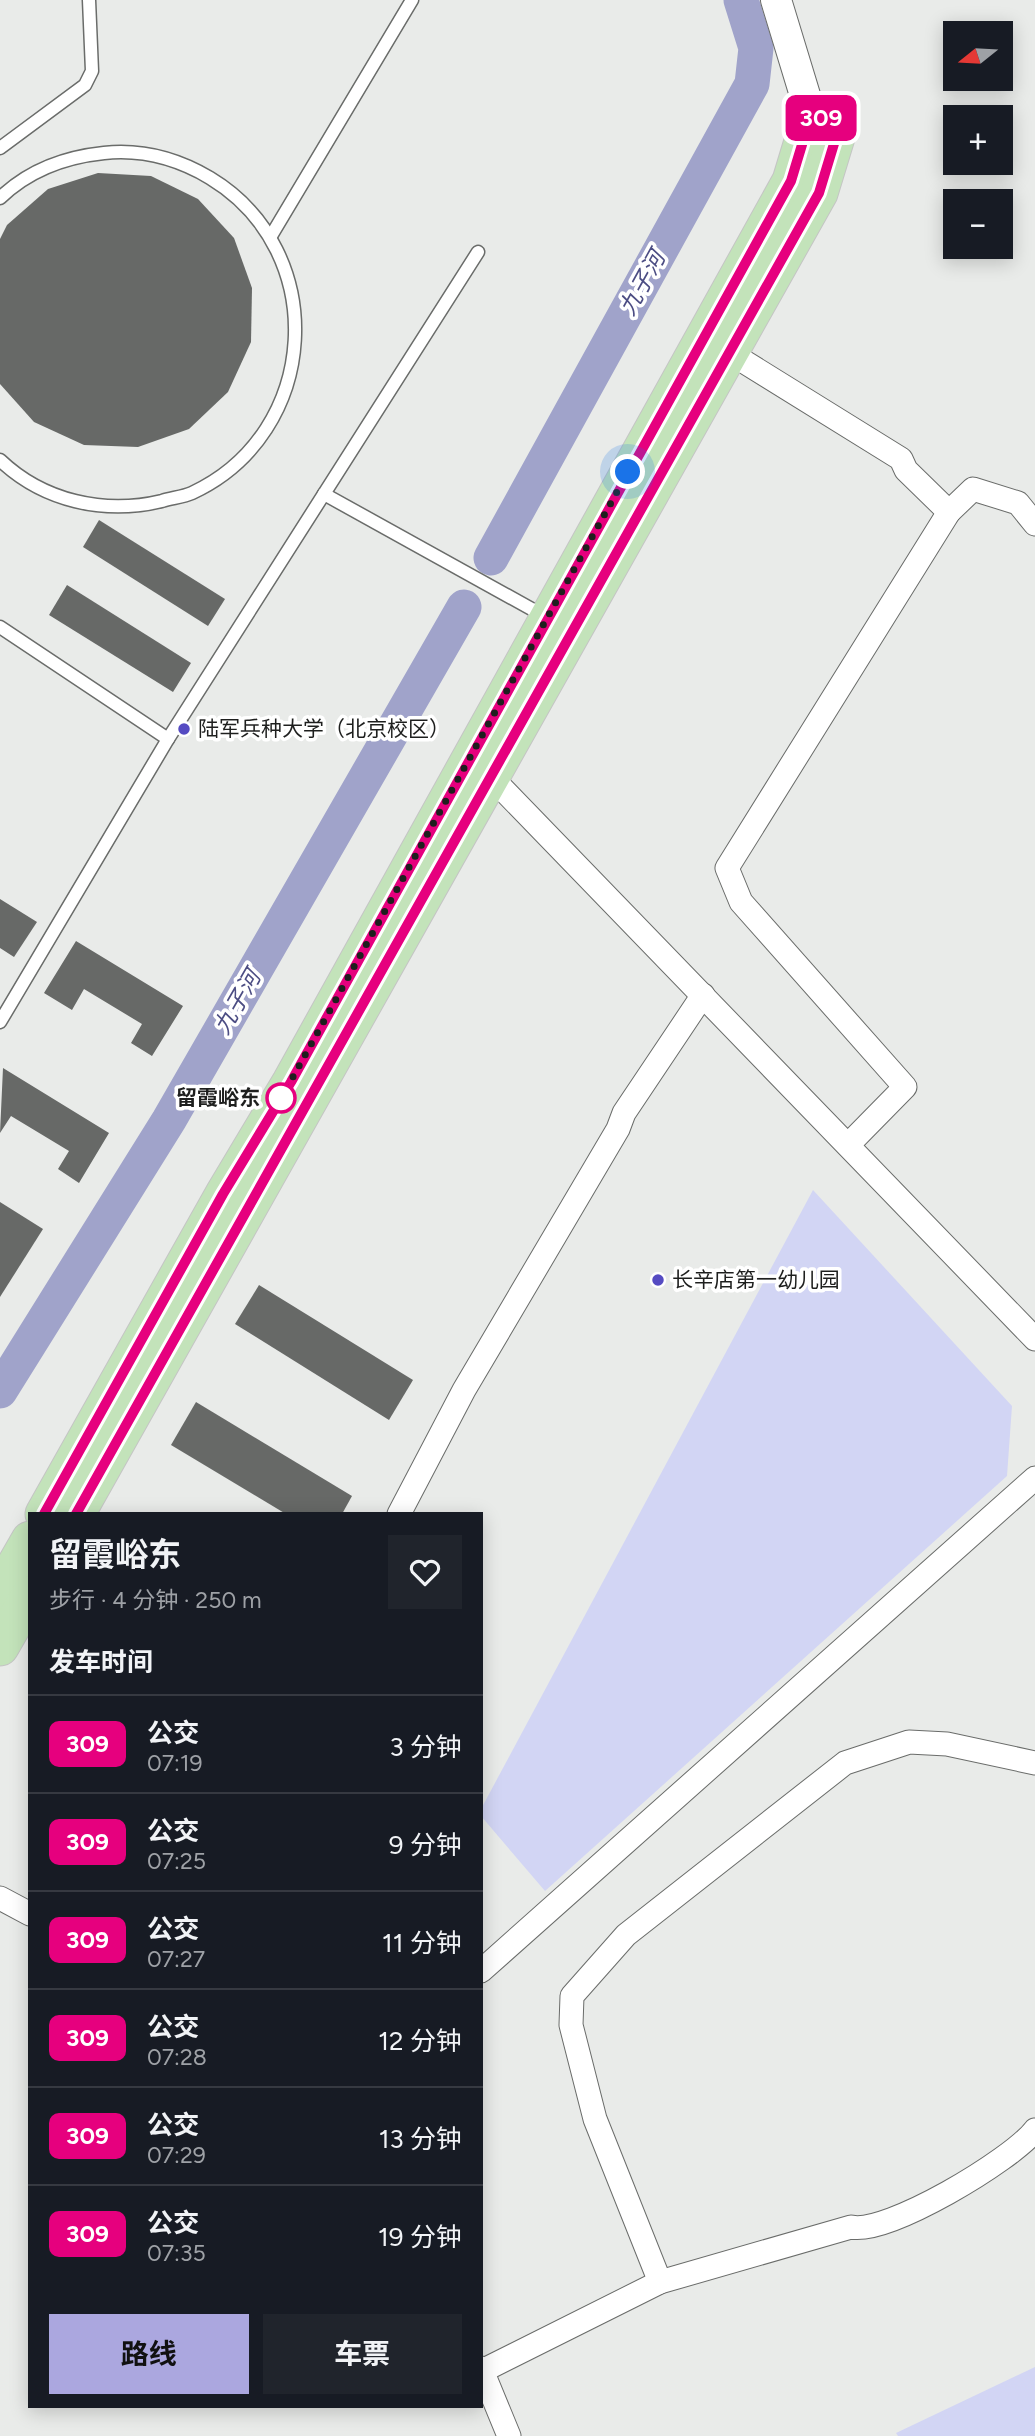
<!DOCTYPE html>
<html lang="zh">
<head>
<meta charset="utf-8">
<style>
	body { margin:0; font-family:Figtree,"Noto Sans SC",sans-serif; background:#20242c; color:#f1f3f6; height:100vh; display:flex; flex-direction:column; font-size:26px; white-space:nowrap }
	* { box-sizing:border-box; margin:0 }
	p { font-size:23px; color:#9ea1a6 }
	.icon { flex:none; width:38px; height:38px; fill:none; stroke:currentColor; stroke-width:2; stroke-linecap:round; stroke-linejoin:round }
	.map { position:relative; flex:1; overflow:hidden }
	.sheet { position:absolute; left:28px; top:1512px; width:455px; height:896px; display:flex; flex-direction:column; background:#171b24; border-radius:0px; box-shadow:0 4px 18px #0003 }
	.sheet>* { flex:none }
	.badge { padding:0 14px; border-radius:10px; font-size:24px; line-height:46px }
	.needle { width:46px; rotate:252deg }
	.buttons { position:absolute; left:943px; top:21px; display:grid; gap:14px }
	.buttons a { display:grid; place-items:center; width:70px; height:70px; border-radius:0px; background:#171b24; box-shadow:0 4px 18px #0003; font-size:35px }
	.you { position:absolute; width:35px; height:35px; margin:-18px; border:5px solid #fff; border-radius:50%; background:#1a73e8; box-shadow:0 0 0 10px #1a73e833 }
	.map>.badge { position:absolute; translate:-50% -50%; box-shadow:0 0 0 4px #fff }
	h2 { padding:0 21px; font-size:26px; line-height:63px }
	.round { display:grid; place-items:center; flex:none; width:74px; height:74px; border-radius:0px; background:#20242c }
	.head { display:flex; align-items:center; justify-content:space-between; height:119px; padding:0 21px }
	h1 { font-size:33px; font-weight:700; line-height:52px }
	.action { display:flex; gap:14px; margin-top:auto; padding:14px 21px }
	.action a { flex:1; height:80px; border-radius:0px; background:#aba7df; color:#111; font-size:28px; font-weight:700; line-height:80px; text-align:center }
	.action a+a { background:#20242c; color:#f1f3f6 }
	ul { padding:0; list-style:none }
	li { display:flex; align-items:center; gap:21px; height:98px; padding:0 21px; border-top:2px solid #363941 }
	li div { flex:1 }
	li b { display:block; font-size:26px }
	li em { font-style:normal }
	li .badge { min-width:77px; font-weight:700; text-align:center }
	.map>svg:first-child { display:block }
	.green { fill:#d2d5f4 }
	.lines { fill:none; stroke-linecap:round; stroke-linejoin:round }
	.river { stroke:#a0a3ca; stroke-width:35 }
	.building { fill:#676967 }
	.service-casing { stroke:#6a6c6a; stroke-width:15 }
	.minor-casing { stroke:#6a6c6a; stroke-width:25 }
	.tertiary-casing { stroke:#6a6c6a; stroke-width:32 }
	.primary-casing { stroke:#c4c5c4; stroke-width:39 }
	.service { stroke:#fff; stroke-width:12 }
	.minor { stroke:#fff; stroke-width:23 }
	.tertiary { stroke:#fff; stroke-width:30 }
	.primary { stroke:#c3e3ba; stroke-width:37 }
	.line-casing { stroke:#fff; stroke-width:16 }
	.line { stroke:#e6007e; stroke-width:10 }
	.walk { stroke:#1e1f1e; stroke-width:7; stroke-dasharray:0 12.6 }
	.poi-dot { fill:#554bc2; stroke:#fff; stroke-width:2.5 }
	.stop-dot { fill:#fff; stroke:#e6007e; stroke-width:3.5 }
	.labels { text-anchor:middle; stroke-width:7; stroke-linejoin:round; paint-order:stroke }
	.poi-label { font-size:21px; fill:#1e1f1e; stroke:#fff; text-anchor:start }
	.stop-label { font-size:21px; font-weight:bold; fill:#1e1f1e; stroke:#fff; text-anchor:end }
	.water-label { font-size:23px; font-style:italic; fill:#4c4d83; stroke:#fff }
</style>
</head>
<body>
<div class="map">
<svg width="1035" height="2436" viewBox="0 0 1035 2436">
	<rect width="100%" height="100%" fill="#e9ebe9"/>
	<g class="green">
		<polygon points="813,1190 1012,1406 1007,1476 545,1891 481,1816 481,1809"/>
		<polygon points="1035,2367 1035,2436 898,2436 896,2433"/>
	</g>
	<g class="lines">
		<g class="river">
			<polyline points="491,558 752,84 756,48 741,0"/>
			<polyline points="0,1391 169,1120 464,607"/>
		</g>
	</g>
	<g class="building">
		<polygon points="98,173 151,176 198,199 234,238 252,288 251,342 228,392 189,429 138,447 84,445 34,422 0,384 0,239 7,225 48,189"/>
		<polygon points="99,520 225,599 208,626 83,547"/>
		<polygon points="67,585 191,663 173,692 49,615"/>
		<polygon points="0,899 37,922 14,957 0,948"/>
		<polygon points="76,941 183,1006 152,1056 131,1043 142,1024 84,989 72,1010 44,993"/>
		<polygon points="3,1068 109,1133 79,1183 58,1169 69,1151 11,1116 0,1133"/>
		<polygon points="0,1202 43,1229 0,1297"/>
		<polygon points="259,1285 413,1380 389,1420 235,1324"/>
		<polygon points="196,1402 352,1496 342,1514 286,1514 171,1445"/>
	</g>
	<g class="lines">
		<g class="service-casing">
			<g id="service">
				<polyline points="0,148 85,85 92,71 89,0"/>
				<path d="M0 198C29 170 65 157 104 153 142 149 178 159 210 178 331 251 321 433 192 493 183 497 171 498 162 501 104 515 43 501 0 460"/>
				<polyline points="271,236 412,0"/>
				<polyline points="324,494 546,617"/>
				<polyline points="0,627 168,739"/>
				<polyline points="0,1022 168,739 478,252"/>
			</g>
		</g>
		<g class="minor-casing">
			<g id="minor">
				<polyline points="730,353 901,459 906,470 949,512"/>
				<polyline points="492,778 1035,1339"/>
				<polyline points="848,1145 905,1087 741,902 727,868 949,512 973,489 1018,503 1035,524"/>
				<polyline points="399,1514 464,1390 618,1129 624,1113 703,995"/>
				<polyline points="0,1898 30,1914"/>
				<polyline points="481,1971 1035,1478"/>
				<polyline points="660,2282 595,2119 571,2025 572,1996 626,1935 845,1763 909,1742 947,1744 1035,1763"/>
				<polyline points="481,2368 509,2436"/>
				<path d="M482 2371 660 2282 851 2227C887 2235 1012 2160 1035 2130"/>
			</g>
		</g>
		<g class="tertiary-casing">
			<polyline id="tertiary" points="776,0 811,115 833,122"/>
		</g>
		<g class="primary-casing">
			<g id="primary">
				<polyline points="44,1514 224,1194 291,1082 791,181 811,115"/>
				<polyline points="76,1514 819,193 840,124"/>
				<polyline points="0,1592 30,1540"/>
				<polyline points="0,1647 30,1595"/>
			</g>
		</g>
		<use href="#service" class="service"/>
		<use href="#minor" class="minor"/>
		<use href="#tertiary" class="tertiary"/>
		<use href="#primary" class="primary"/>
	</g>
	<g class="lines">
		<g class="line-casing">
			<polyline id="line" points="44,1514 223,1194 291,1082 791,181 811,115 840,124 819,193 76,1514"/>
		</g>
		<use href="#line" class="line"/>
		<polyline class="walk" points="281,1098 278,1104 628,472"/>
	</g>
	<g class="poi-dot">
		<circle cx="184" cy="729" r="7"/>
		<circle cx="658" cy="1280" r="7"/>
	</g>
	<circle class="stop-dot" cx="281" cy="1098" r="14"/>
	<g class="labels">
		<g class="poi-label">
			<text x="198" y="736">陆军兵种大学（北京校区）</text>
			<text x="672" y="1287">长辛店第一幼儿园</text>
		</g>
		<g class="stop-label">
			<text x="260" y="1105">留霞峪东</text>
		</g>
		<g class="water-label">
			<text transform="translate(642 283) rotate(-61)" y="8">九子河</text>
			<text transform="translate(237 1002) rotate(-60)" y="8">九子河</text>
		</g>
	</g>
</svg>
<div class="buttons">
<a><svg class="needle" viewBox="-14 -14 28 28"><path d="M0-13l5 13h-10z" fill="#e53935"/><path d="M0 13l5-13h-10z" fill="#9ea1a6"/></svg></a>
<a>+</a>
<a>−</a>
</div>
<div class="you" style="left:628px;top:472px"></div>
<b class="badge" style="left:821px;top:118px;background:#e6007e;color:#fff">309</b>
<section class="sheet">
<div class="head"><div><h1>留霞峪东</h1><p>步行 · 4 分钟 · 250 m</p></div><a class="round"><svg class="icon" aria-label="heart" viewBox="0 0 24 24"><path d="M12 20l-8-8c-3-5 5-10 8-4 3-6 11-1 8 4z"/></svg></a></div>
<h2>发车时间</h2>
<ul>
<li><span class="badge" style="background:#e6007e;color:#fff">309</span><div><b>公交</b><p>07:19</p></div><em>3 分钟</em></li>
<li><span class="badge" style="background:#e6007e;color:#fff">309</span><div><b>公交</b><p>07:25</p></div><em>9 分钟</em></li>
<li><span class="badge" style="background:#e6007e;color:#fff">309</span><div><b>公交</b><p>07:27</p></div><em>11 分钟</em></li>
<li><span class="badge" style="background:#e6007e;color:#fff">309</span><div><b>公交</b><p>07:28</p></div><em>12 分钟</em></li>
<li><span class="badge" style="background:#e6007e;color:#fff">309</span><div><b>公交</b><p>07:29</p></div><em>13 分钟</em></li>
<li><span class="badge" style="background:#e6007e;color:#fff">309</span><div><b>公交</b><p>07:35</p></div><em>19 分钟</em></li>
</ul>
<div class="action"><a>路线</a><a>车票</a></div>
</section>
</div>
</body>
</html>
